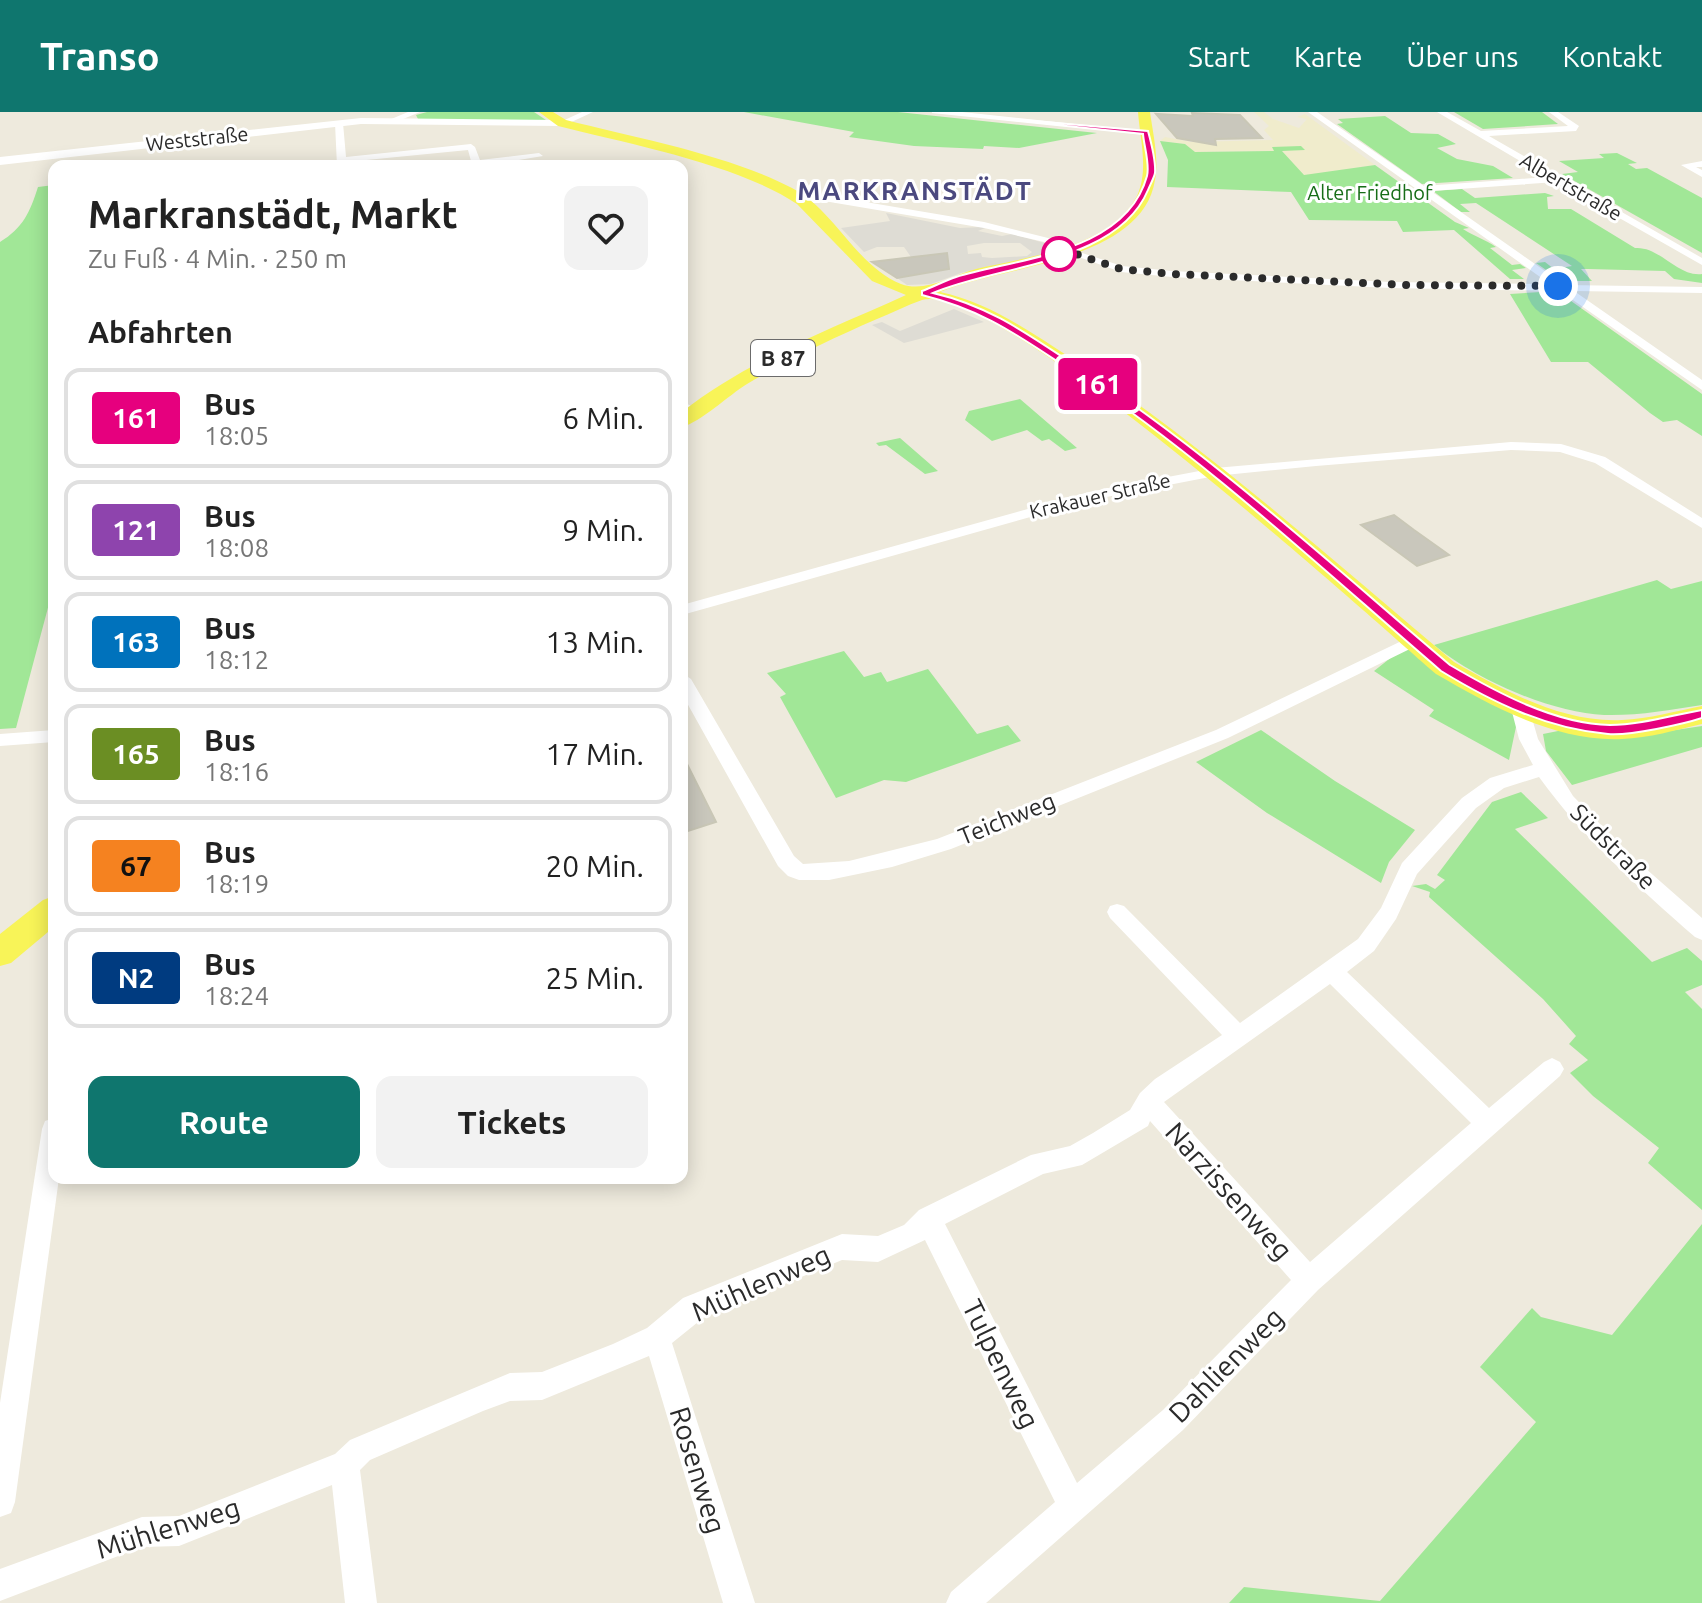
<!DOCTYPE html>
<html lang="de">
<head>
<meta charset="utf-8">
<style>
	body { margin:0; font-family:Ubuntu,sans-serif; background:#f2f2f2; color:#222; height:100vh; display:flex; flex-direction:column; font-size:30px; white-space:nowrap }
	* { box-sizing:border-box; margin:0 }
	p { font-size:26px; color:#767676 }
	.icon { flex:none; width:44px; height:44px; fill:none; stroke:currentColor; stroke-width:2; stroke-linecap:round; stroke-linejoin:round }
	.map { position:relative; flex:1; overflow:hidden }
	.sheet { position:absolute; left:48px; top:48px; width:640px; height:1024px; display:flex; flex-direction:column; background:#fff; border-radius:16px; box-shadow:0 4px 20px #0003 }
	.sheet>* { flex:none }
	.badge { padding:0 16px; border-radius:6px; font-size:28px; line-height:52px }
	.you { position:absolute; width:40px; height:40px; margin:-20px; border:6px solid #fff; border-radius:50%; background:#1a73e8; box-shadow:0 0 0 12px #1a73e833 }
	.map>.badge { position:absolute; translate:-50% -50%; box-shadow:0 0 0 4px #fff }
	h2 { padding:0 40px; font-size:30px; line-height:72px }
	.round { display:grid; place-items:center; flex:none; width:84px; height:84px; border-radius:16px; background:#f2f2f2 }
	.headline { display:flex; align-items:center; justify-content:space-between; height:136px; padding:0 40px }
	h1 { font-size:38px; font-weight:700; line-height:60px }
	.primary-button { display:flex; gap:16px; margin-top:auto; padding:16px 40px }
	.primary-button a { flex:1; height:92px; border-radius:16px; background:#0f766e; color:#fff; font-size:32px; font-weight:700; line-height:92px; text-align:center }
	.primary-button a+a { background:#f2f2f2; color:#222 }
	ul { padding:0; list-style:none }
	li { display:flex; align-items:center; gap:24px; height:100px; margin:0 16px 12px; padding:0 24px; border:4px solid #e0e0e0; border-radius:16px }
	li div { flex:1 }
	li b { display:block; font-size:30px }
	li em { font-style:normal }
	li .badge { min-width:88px; font-weight:700; text-align:center }
	header { display:flex; align-items:center; gap:48px; box-sizing:border-box; height:112px; padding:0 40px; background:#0f766e; color:#fff }
	header strong { font-size:38px }
	nav { display:flex; gap:44px; margin-inline-start:auto; font-size:28px }
	.map>svg:first-child { display:block }
	.education { fill:#f0eccc }
	.green { fill:#a1e797 }
	.plaza { fill:#dedcd4; fill-rule:evenodd }
	.building { fill:#c9c7bc; stroke:#c9c7b6; stroke-width:2 }
	.lines { fill:none; stroke-linecap:round; stroke-linejoin:round }
	.street { fill:#fff; fill-rule:evenodd }
	.secondary { fill:#fff; fill-rule:evenodd }
	.primary { fill:#f8f458; fill-rule:evenodd }
	.line { fill:#e6007e; stroke:#fff; stroke-width:2 }
	.walk { stroke:#2b2b2b; stroke-width:8; stroke-dasharray:0 14.4 }
	.stop-dot { fill:#fff; stroke:#e6007e; stroke-width:4 }
	.labels { text-anchor:middle; stroke-width:6; stroke-linejoin:round; paint-order:stroke }
	.far-street-label { font-size:20px; fill:#2b2b2b; stroke:#fff }
	.far-park-label { font-size:20px; fill:#176d17; stroke:#fff }
	.shield { fill:#fff; stroke:#6b6b6b; stroke-width:2 }
	.shield-label { font-size:22px; font-weight:bold; fill:#2b2b2b }
	.street-label { font-size:24px; fill:#2b2b2b; stroke:#fff }
	.far-district-label { font-size:26px; font-weight:bold; letter-spacing:2px; fill:#4b497f; stroke:#fff }
	.near-street-label { font-size:28px; fill:#2b2b2b; stroke:#fff }
</style>
</head>
<body>
<header>
<strong>Transo</strong>
<nav><a>Start</a><a>Karte</a><a>Über uns</a><a>Kontakt</a></nav>
</header>
<div class="map">
<svg width="1702" height="1491" viewBox="0 0 1702 1491">
	<rect width="100%" height="100%" fill="#eeeadd"/>
	<polygon class="education" points="1254,0 1264,0 1273,7 1299,16 1307,7 1297,5 1305,2 1375,53 1304,64 1282,39 1194,40 1185,32 1160,29 1165,25 1191,30 1273,28 1264,18 1269,14"/>
	<g class="green">
		<polygon points="427,0 534,0 546,8 536,10 418,7 416,3"/>
		<polygon points="744,0 898,0 1097,21 1019,36 984,34 983,37 914,34 849,25 854,20"/>
		<polygon points="1454,0 1542,0 1558,12 1483,17"/>
		<polygon points="1385,4 1411,21 1438,22 1456,32 1437,36 1457,47 1493,54 1513,66 1422,72 1337,12 1343,11 1338,7"/>
		<path d="M1160 29 1185 32 1195 40 1274 39 1272 35 1301 34 1305 38 1282 39 1304 63 1375 53 1455 110 1469 116 1463 117C1475 125 1485 127 1496 135L1490 136 1512 153 1520 152 1526 156 1512 158 1524 167H1510L1454 118 1403 120 1397 109 1309 108 1291 80 1167 75 1168 48Z"/>
		<polygon points="1617,41 1637,51 1628,52 1636,57 1647,56 1702,86 1702,141 1562,62 1578,60 1559,49 1604,46 1599,42"/>
		<path d="M54 73V473L16 616 0 617V130C23 116 30 100 38 75Z"/>
		<path d="M1462 77 1475 86 1545 81 1554 84 1547 85 1548 97H1571L1635 136C1660 134 1677 165 1702 162V171L1674 167 1665 159 1588 157H1581L1592 169H1562L1536 151 1545 150 1554 157 1572 154 1476 91 1460 92 1470 100H1461L1433 79Z"/>
		<polygon points="1557,179 1702,282 1702,324 1677,308 1663,310 1650,301 1588,250 1551,250 1510,182"/>
		<polygon points="1020,287 1077,336 1065,339 1049,327 1042,329 1027,318 992,329 965,308 969,299"/>
		<polygon points="900,326 938,359 925,362 886,333 879,334 876,331"/>
		<path d="M1657 468 1671 477 1702 469V593C1669 598 1637 604 1604 603 1551 601 1475 567 1434 533Z"/>
		<polygon points="1412,529 1520,596 1509,648 1429,604 1434,598 1374,559"/>
		<polygon points="844,539 864,565 881,560 887,570 928,557 977,622 1008,613 1021,629 906,670 884,668 836,686 780,585 786,582 767,561"/>
		<polygon points="1702,614 1702,635 1572,673 1546,639 1543,622 1563,618 1622,626"/>
		<polygon points="1261,618 1335,669 1415,718 1389,750 1381,771 1267,701 1196,650"/>
		<polygon points="1521,680 1548,706 1515,717 1652,850 1687,836 1702,849 1702,873 1685,880 1702,897 1702,1098 1648,1051 1659,1036 1593,984 1570,961 1588,948 1569,932 1576,924 1543,887 1429,785 1430,780 1412,774 1426,772 1435,777 1445,768 1437,763 1492,690"/>
		<polygon points="1702,1112 1702,1491 1229,1491 1244,1475 1380,1489 1536,1310 1480,1255 1532,1196 1541,1205 1612,1223"/>
	</g>
	<g class="plaza">
		<path d="M886 101 960 116 982 115 985 116 978 119 1002 124 1012 122 1048 132 1052 138 1046 143 961 161 931 172 907 173 897 166 933 159 914 153 906 146 911 145 904 135H877L864 140 841 116 890 109ZM984 131H1020L1032 140 1027 144 992 146 982 145 981 141 968 142 967 134Z"/>
		<polygon points="954,197 984,210 904,231 872,213 882,210 900,219"/>
	</g>
	<g class="building">
		<polygon points="1192,1 1240,3 1262,26 1215,27 1216,33 1177,26 1156,2 1193,4"/>
		<polygon points="947,141 949,157 897,166 872,150"/>
		<polygon points="1394,403 1414,418 1449,443 1417,454 1361,413"/>
		<polygon points="682,642 716,710 682,721"/>
	</g>
	<g class="lines">
		<g class="street">
			<polygon points="408,0 420,0 396,10 389,8"/>
			<polygon points="582,0 593,0 565,13 558,11"/>
			<polygon points="932,0 962,0 1150,20 1146,23"/>
			<polygon points="1308,0 1317,0 1424,74 1547,65 1437,0 1447,0 1481,19 1568,14 1549,0 1558,0 1579,14 1576,19 1489,24 1702,146 1702,153 1556,70 1431,79 1565,173 1702,175 1702,181 1574,179 1702,268 1702,278 1560,179 1390,176 1172,165 1121,160 1062,139 1067,136 1122,154 1172,159 1390,170 1550,172"/>
			<polygon points="339,9 343,11 346,45 471,32 475,35 480,48 539,41 543,44 482,54 444,54 471,49 468,38 346,50 347,54 337,54 335,11"/>
			<polygon points="1702,49 1702,55 1696,55 1702,58 1702,65 1681,53"/>
			<polygon points="824,83 984,110 1084,135 1079,138 984,116 824,89 802,92 797,89"/>
			<polygon points="682,289 700,299 694,303 682,298"/>
			<polygon points="1511,330 1561,332 1605,345 1702,406 1702,416 1595,351 1560,340 1511,338 1316,354 1215,364 1091,388 682,503 682,493 1089,380 1215,356"/>
			<polygon points="1412,524 1418,525 1420,529 1418,533 1228,626 951,737 892,755 829,768 799,768 788,764 778,754 682,582 682,561 691,567 794,744 803,752 849,749 937,727 1216,618"/>
			<path d="M1520 590 1529 596 1538 627 1573 684 1628 741 1702 806V828L1695 825C1638 775 1583 726 1539 665L1504 676 1476 696 1417 762 1396 807 1374 839 1347 860 1489 996 1544 950 1552 946 1560 950 1564 957 1560 964 1318 1178 1183 1318 986 1491H946L951 1480 1055 1390 925 1128 878 1150 842 1148 703 1206 672 1231 755 1491H723L649 1244 542 1288 510 1289 483 1299 370 1348 360 1358 377 1491H345L332 1373 179 1434 142 1435 0 1489V1457L142 1405 179 1404 335 1342 350 1328 510 1261 542 1260 613 1232 647 1216 683 1186 842 1122 878 1124 904 1113 919 1098 1031 1043 1070 1034 1093 1021 1130 998 1140 981 1155 967 1222 923 1110 806 1107 800 1110 794 1117 792 1124 794 1240 911 1358 827 1381 796 1402 751 1462 686 1490 666 1533 653 1519 627 1511 596ZM1330 872 1471 1011 1310 1150 1164 990ZM1150 1009 1291 1168 1163 1298 1077 1371 945 1112 1043 1062 1082 1053 1148 1014Z"/>
			<polygon points="54,618 54,630 0,634 0,622"/>
			<polygon points="54,1006 54,1066 59,1066 15,1390 11,1401 0,1405 0,1291 42,1017 45,1009"/>
		</g>
		<polygon class="secondary" points="361,6 562,8 568,11 562,14 361,12 0,53 0,45"/>
		<g class="primary">
			<path d="M539 0H553L566 8C637 26 729 43 792 76 835 98 856 154 901 172 925 181 952 164 976 157 1026 145 1110 136 1137 84 1149 58 1140 27 1138 0H1150C1153 22 1159 46 1155 68 1142 150 1000 154 940 180 991 191 1030 220 1074 248 1209 337 1330 446 1454 550 1505 579 1562 611 1622 608 1649 607 1676 599 1702 594V612C1676 618 1649 626 1622 627 1556 630 1491 594 1436 562 1367 502 995 166 922 188 907 193 892 201 877 207 833 226 789 247 747 272 729 283 701 310 682 315V300C750 247 829 218 906 183L872 169 797 92C737 52 629 32 558 14Z"/>
			<polygon points="54,784 54,815 11,851 0,854 0,822 43,788"/>
		</g>
	</g>
	<path class="line" d="M932 0 1148 19C1151 30 1156 49 1155 61 1154 66 1150 73 1148 78 1117 152 998 153 933 181 989 194 1026 221 1073 252 1208 339 1327 449 1450 553 1496 580 1555 612 1610 613 1640 613 1673 603 1702 598V606C1684 612 1630 624 1608 622 1547 617 1492 590 1441 559 1321 456 1204 346 1072 259 1018 224 986 199 922 183V179C933 175 944 169 956 165 1018 146 1126 141 1147 64 1150 52 1144 34 1143 22Z"/>
	<g class="lines">
		<polyline class="walk" points="1059,142 1055,144 1067,139 1121,157 1172,162 1408,173 1558,174"/>
	</g>
	<circle class="stop-dot" cx="1059" cy="142" r="16"/>
	<g class="labels">
		<g class="far-street-label">
			<text transform="translate(197 27) rotate(-6)" y="7">Weststraße</text>
			<text transform="translate(1571 75) rotate(30)" y="7">Albertstraße</text>
			<text transform="translate(1100 384) rotate(-13)" y="7">Krakauer Straße</text>
		</g>
		<g class="far-park-label">
			<text x="1370" y="88">Alter Friedhof</text>
		</g>
		<rect class="shield" x="751" y="228" width="64" height="36" rx="6"/>
		<g class="shield-label">
			<text x="783" y="254">B 87</text>
		</g>
		<g class="street-label">
			<text transform="translate(1007 707) rotate(-22)" y="8">Teichweg</text>
			<text transform="translate(1613 735) rotate(45)" y="8">Südstraße</text>
		</g>
		<g class="far-district-label">
			<text x="915" y="88">MARKRANSTÄDT</text>
		</g>
		<g class="near-street-label">
			<text transform="translate(1229 1079) rotate(48)" y="10">Narzissenweg</text>
			<text transform="translate(761 1171) rotate(-24)" y="10">Mühlenweg</text>
			<text transform="translate(1001 1252) rotate(64)" y="10">Tulpenweg</text>
			<text transform="translate(1226 1253) rotate(-45)" y="10">Dahlienweg</text>
			<text transform="translate(698 1358) rotate(73)" y="10">Rosenweg</text>
			<text transform="translate(168 1416) rotate(-17)" y="10">Mühlenweg</text>
		</g>
	</g>
</svg>
<div class="you" style="left:1558px;top:174px"></div>
<b class="badge" style="left:1098px;top:272px;background:#e6007e;color:#fff">161</b>
<section class="sheet">
<div class="headline"><div><h1>Markranstädt, Markt</h1><p>Zu Fuß · 4 Min. · 250 m</p></div><a class="round"><svg class="icon" aria-label="heart" viewBox="0 0 24 24"><path d="M12 20l-8-8c-3-5 5-10 8-4 3-6 11-1 8 4z"/></svg></a></div>
<h2>Abfahrten</h2>
<ul>
<li><span class="badge" style="background:#e6007e;color:#fff">161</span><div><b>Bus</b><p>18:05</p></div><em>6 Min.</em></li>
<li><span class="badge" style="background:#8e44ad;color:#fff">121</span><div><b>Bus</b><p>18:08</p></div><em>9 Min.</em></li>
<li><span class="badge" style="background:#0072bc;color:#fff">163</span><div><b>Bus</b><p>18:12</p></div><em>13 Min.</em></li>
<li><span class="badge" style="background:#6b8e23;color:#fff">165</span><div><b>Bus</b><p>18:16</p></div><em>17 Min.</em></li>
<li><span class="badge" style="background:#f58220;color:#111">67</span><div><b>Bus</b><p>18:19</p></div><em>20 Min.</em></li>
<li><span class="badge" style="background:#003b80;color:#fff">N2</span><div><b>Bus</b><p>18:24</p></div><em>25 Min.</em></li>
</ul>
<div class="primary-button"><a>Route</a><a>Tickets</a></div>
</section>
</div>
</body>
</html>
